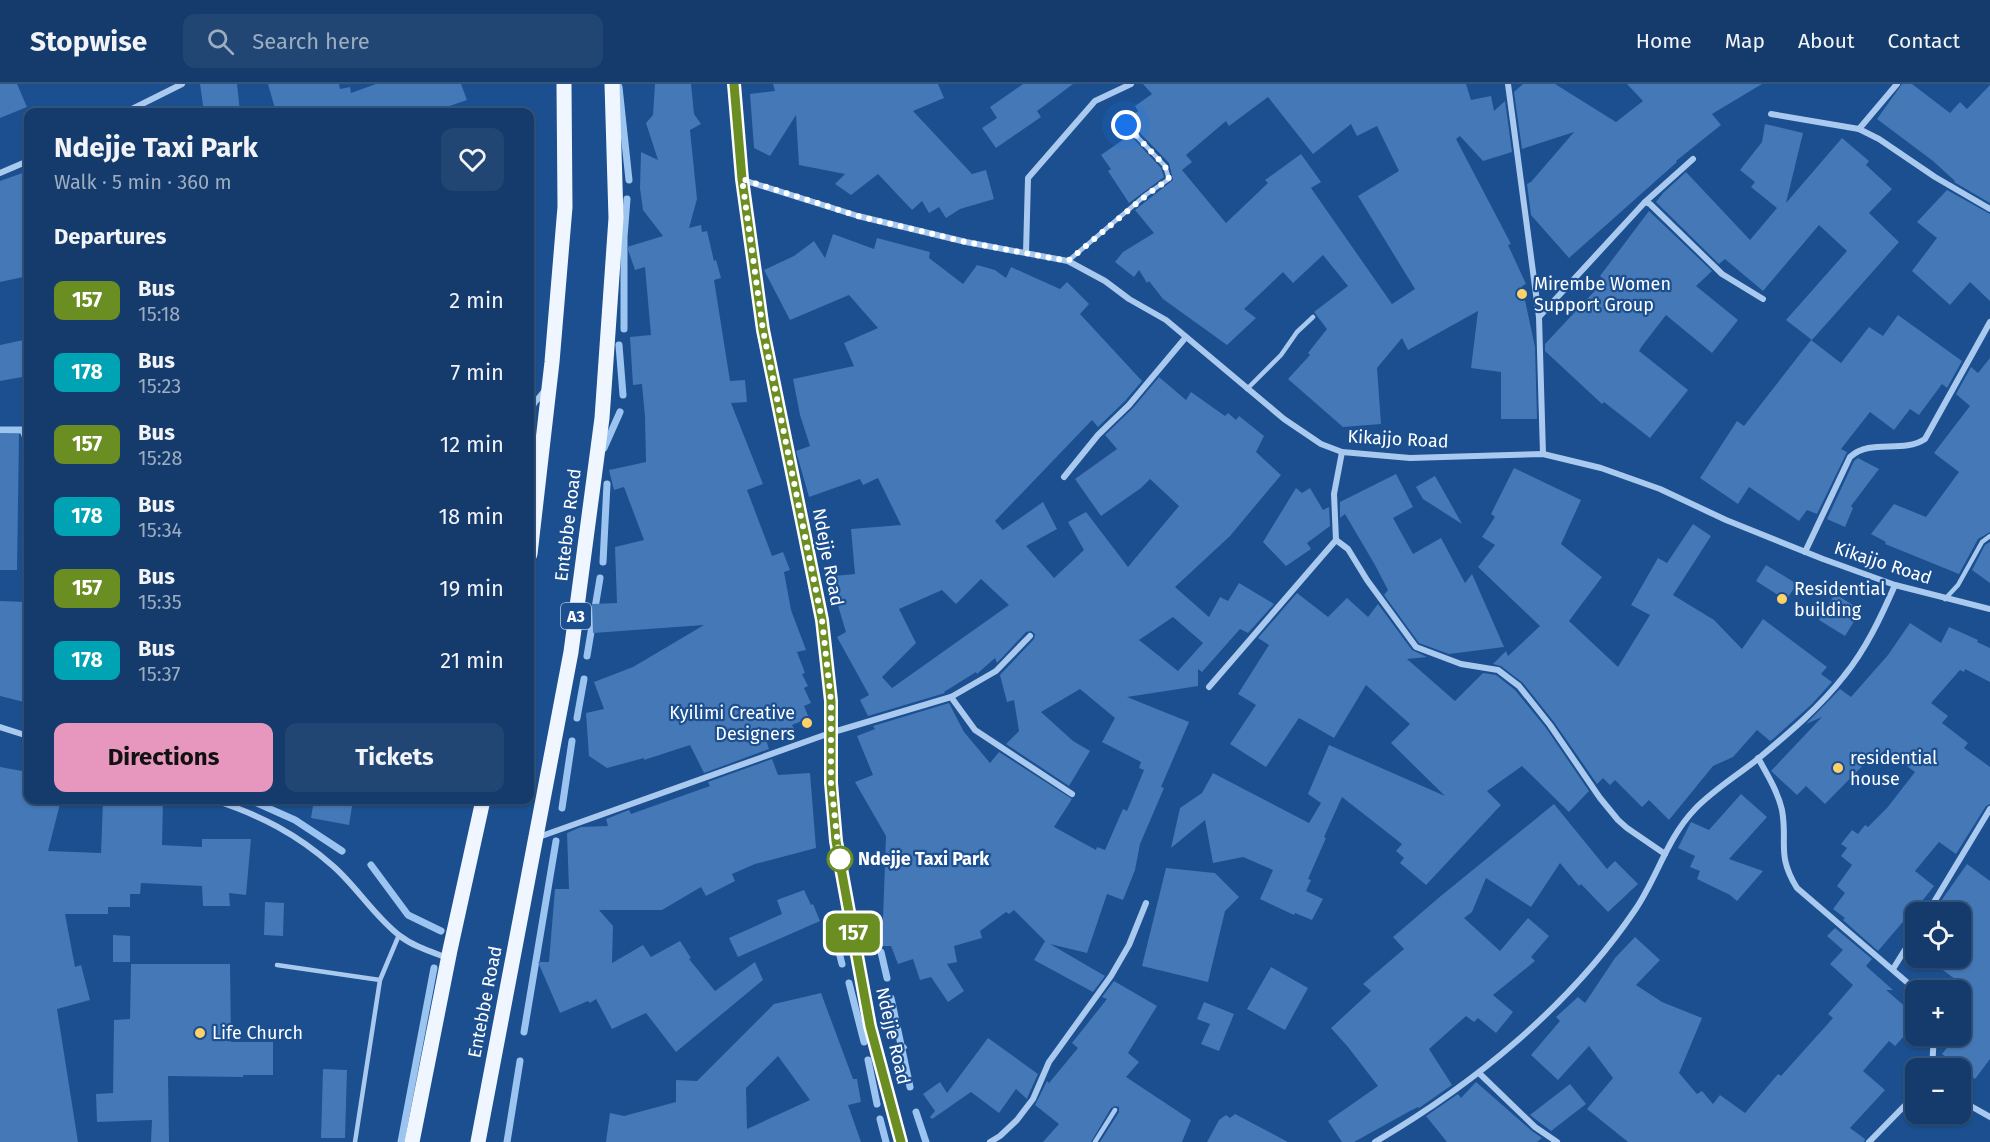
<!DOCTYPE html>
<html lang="en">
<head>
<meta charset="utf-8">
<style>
	body { margin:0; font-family:"Fira Sans",sans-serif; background:#214673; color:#f1f3f6; height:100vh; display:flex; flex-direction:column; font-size:22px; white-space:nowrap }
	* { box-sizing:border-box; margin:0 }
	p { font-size:20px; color:#9dadc1 }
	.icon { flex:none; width:33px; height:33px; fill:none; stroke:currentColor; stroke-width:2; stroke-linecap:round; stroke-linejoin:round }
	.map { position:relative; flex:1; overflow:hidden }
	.panel { position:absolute; left:24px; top:24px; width:510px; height:696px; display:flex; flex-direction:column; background:#143b6b; border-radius:12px; box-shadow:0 2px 4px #0004,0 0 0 2px #33557e }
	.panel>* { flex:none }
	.badge { padding:0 12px; border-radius:9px; font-size:21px; line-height:39px }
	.buttons { position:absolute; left:1905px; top:818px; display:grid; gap:12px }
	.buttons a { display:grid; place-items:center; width:66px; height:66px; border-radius:12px; background:#143b6b; box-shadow:0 2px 4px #0004,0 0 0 2px #33557e; font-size:30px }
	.you { position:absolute; width:30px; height:30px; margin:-15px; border:4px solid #fff; border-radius:50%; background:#1a73e8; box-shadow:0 0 0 9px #1a73e833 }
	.map>.badge { position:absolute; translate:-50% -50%; box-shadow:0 0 0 3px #fff }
	h2 { padding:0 30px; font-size:22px; line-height:54px }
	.round { display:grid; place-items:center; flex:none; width:63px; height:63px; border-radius:12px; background:#214673 }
	.summary { display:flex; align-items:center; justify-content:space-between; height:102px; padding:0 30px }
	h1 { font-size:28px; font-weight:700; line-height:45px }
	.button { display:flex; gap:12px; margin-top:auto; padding:12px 30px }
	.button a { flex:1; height:69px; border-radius:12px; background:#e797bd; color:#111; font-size:24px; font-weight:700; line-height:69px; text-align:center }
	.button a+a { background:#214673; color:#f1f3f6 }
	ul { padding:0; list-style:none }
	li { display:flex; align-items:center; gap:18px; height:72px; padding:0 30px }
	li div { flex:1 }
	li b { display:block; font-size:22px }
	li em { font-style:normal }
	li .badge { min-width:66px; font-weight:700; text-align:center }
	header { display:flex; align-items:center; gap:36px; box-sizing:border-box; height:84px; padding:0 30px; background:#143b6b; border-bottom:2px solid #33557e }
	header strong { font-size:28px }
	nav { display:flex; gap:33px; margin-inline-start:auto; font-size:21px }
	.search { width:420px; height:54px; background:#214673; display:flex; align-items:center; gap:15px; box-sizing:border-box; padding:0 21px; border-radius:12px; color:#9dadc1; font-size:22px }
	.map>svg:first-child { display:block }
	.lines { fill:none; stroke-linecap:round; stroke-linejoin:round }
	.stream { stroke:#9cc4f0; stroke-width:7 }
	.building { fill:#4478b7; fill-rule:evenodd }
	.path { stroke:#a9c9ee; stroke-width:4; stroke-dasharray:3 4.5; stroke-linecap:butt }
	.lane { stroke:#a9c9ee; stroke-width:4.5 }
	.street { stroke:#a9c9ee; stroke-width:6 }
	.secondary { stroke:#d6e6fa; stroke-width:12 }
	.primary { stroke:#f0f6ff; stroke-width:15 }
	.line-casing { stroke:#fff; stroke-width:14 }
	.line { stroke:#6b8e23; stroke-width:9 }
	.walk { stroke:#fff; stroke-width:6; stroke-dasharray:0 10.8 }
	.poi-dot { fill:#ffd166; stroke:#1b4f8f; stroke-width:2 }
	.stop-dot { fill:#fff; stroke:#6b8e23; stroke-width:3 }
	.labels { text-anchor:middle; stroke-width:4.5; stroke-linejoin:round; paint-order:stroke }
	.shield { fill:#1b4f8f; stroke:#bbcadd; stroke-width:1.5 }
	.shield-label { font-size:16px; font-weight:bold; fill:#fff }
	.poi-label { font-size:18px; fill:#fff; stroke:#1b4f8f; text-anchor:start }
	.street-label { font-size:18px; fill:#fff; stroke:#1b4f8f }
	.stop-label { font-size:18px; font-weight:bold; fill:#fff; stroke:#1b4f8f; text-anchor:start }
</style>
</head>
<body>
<header>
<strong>Stopwise</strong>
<div class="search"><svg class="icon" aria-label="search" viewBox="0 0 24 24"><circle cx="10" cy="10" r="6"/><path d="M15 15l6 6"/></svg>Search here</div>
<nav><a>Home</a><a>Map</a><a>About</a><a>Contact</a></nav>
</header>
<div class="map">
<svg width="1990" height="1058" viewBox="0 0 1990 1058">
	<rect width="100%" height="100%" fill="#1b4f8f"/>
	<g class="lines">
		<g class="stream">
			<polyline points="619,3 629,96"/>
			<polyline points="624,245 624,153 627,115"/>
			<polyline points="619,261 623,311"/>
			<polyline points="0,346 23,346 28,360"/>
			<polyline points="604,364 620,328"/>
			<polyline points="603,478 607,400"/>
			<polyline points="587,572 600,494"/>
			<polyline points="577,634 584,595"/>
			<polyline points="250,716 295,736 342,767"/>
			<polyline points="562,724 572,657"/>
			<polyline points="371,781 408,831 441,847"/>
			<polyline points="834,848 842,880"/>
			<polyline points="881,868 887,894"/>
			<polyline points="849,899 864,958"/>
			<polyline points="891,914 910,1003"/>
			<polyline points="524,948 556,757"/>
			<polyline points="868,976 877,1020"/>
			<polyline points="916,1028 926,1058"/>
			<polyline points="880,1035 886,1058"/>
			<polyline points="401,1058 434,884"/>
			<polyline points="507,1058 520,977"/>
		</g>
	</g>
	<g class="building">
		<polygon points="0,0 17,0 27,23 0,34"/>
		<polygon points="200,0 237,0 240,28 204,28"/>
		<polygon points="268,0 339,0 340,5 350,3 351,9 376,0 461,0 467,16 432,28 276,28"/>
		<polygon points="655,0 691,0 694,30 701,40 690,46 697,115 689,144 701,141 702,148 707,147 714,177 716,176 721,194 714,196 730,297 745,296 747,318 731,319 763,400 747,406 772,472 783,468 790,486 784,488 791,526 806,566 797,568 805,589 802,590 808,602 804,604 811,619 804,622 809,634 792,641 794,645 766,656 769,665 704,689 690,661 644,676 644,674 607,684 589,672 586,629 604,625 594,598 633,583 704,541 593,549 592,520 617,519 615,463 644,456 624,403 614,406 609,386 646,378 645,333 642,300 633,301 630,253 651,251 645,183 635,186 627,163 663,152 643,126 640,104 641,68 658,76 646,39 653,31"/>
		<polygon points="773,0 938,0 944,14 913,27 972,90 986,86 994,115 960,125 946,134 939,123 929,129 922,117 912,126 878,90 851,111 835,100 845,90 799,81 796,31 770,72 754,64 750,10 775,7"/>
		<polygon points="1023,0 1073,0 1037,27 1041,33 996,64 982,44 997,34 990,23"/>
		<path d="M1143 0H1466L1471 16 1491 12 1494 27 1505 17 1512 68 1483 77 1460 52 1456 55 1511 160 1508 161 1526 200 1522 202 1535 263 1537 335H1501V288L1471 284 1478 227 1408 266 1402 254 1377 284 1381 340 1343 343 1288 295 1310 271 1308 269 1327 245 1314 228 1348 202 1323 171 1293 199 1283 188 1244 225 1256 234 1227 261 1163 215 1149 197 1147 199 1139 186 1134 193 1115 178 1123 168 1154 149 1135 126 1173 96 1169 79 1137 46 1129 33 1138 27 1135 22 1152 10ZM1268 13 1313 70 1351 40 1357 52 1377 42 1399 87 1358 112 1415 205 1392 220 1311 104 1321 98 1301 70 1265 96 1268 99 1226 139 1182 86 1192 78 1186 71 1226 37 1229 42Z"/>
		<polygon points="1523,0 1555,0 1616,38 1643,17 1627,0 1762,0 1712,30 1721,41 1676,77 1677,78 1569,174 1531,131 1527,100 1531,98 1574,48 1522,65 1514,8"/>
		<polygon points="1902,0 1912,0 1950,29 1960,18 1967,25 1990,1 1990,119 1954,98 1955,97 1933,77 1877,35"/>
		<polygon points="1765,40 1803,49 1786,119 1842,54 1869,77 1866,81 1892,105 1869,129 1899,158 1812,256 1786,236 1847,167 1819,141 1763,207 1725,175 1719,180 1656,118 1663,109 1686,88 1750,156 1777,124 1751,103 1755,98 1740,86 1762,58"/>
		<polygon points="1130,51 1161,84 1164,93 1129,119 1108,87 1111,85 1101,71"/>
		<polygon points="28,87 28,192 0,198 0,97"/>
		<polygon points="1947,106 1990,130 1990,217 1970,198 1950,221 1912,187 1937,154 1917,138"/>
		<polygon points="1649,127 1712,187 1696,202 1738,236 1712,269 1666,231 1642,262 1639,267 1688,306 1650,354 1604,318 1602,320 1545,267 1545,260 1605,196 1600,192"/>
		<path d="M833 150 874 165 877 154 930 168 929 174 963 200 977 181 995 186 1006 194 1011 183 1060 205 1067 198 1089 220 1080 230 1142 297 1125 317 1098 343 1092 336 995 437 1003 446 1043 418 1057 445 1026 462 1054 494 1084 466 1068 438 1086 428 1128 483 1179 422 1150 395 1141 404 1101 432 1075 395 1117 365 1105 351 1133 324 1159 293 1186 316 1191 308 1225 332 1228 329 1236 336 1239 332 1264 352 1256 368 1281 391 1230 452 1175 503 1209 533 1220 513 1228 517 1239 499 1274 520 1248 549 1240 545 1202 588 1198 585V602L1127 613 1189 638 1161 703 1164 704 1140 760 1135 786 1123 816 1107 810 1087 869 1050 860 1105 892 1093 908 1034 876 1045 857 1014 826 1009 830 1006 828 980 847 982 854 954 862 957 878 947 880 964 907 948 918 931 893 920 896 913 875 898 880 891 862H882L886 752 855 698 873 691 857 652 875 645 873 642 949 619 964 648 990 679 999 668 1072 715 1054 743 1096 766 1097 763 1105 766 1123 725 1127 727 1144 686 1139 684 1141 678 1102 658 1115 634 1080 605 1041 628 1073 657 1090 667 1069 702 1006 660 1019 647 1014 616 1007 618 1000 591 1034 555 1035 550 1031 547 1026 548 997 579 995 574 977 590 976 588 944 608 945 609 868 632 860 616 869 611 837 553 846 548 836 515 834 492 855 490 851 445 901 441 878 394 863 401 860 395 809 413 796 367 810 362 800 331 793 295 854 282 844 259 878 244 849 211 790 236 764 186 794 172 814 157 825 174ZM981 495 1009 521 892 604 882 593 916 559 899 525 942 506 956 520ZM1173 533 1203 559 1178 587 1139 556Z"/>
		<polygon points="1898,231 1962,277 1947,304 1942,300 1919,331 1910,325 1894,346 1870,328 1841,365 1847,368 1817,430 1807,426 1799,437 1749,403 1738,420 1700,394 1737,337 1744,342 1811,256 1841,279 1869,243 1883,252"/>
		<polygon points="28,255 28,292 0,297 0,261"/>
		<polygon points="1990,274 1990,448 1978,455 1959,490 1885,460 1886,458 1871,450 1894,420 1926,433 1959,388 1934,369 1970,322 1956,310 1971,283 1978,289"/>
		<polygon points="0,349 19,350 17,486 0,486"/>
		<polygon points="1858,374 1879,385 1851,422 1853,424 1845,443 1827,435 1854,377"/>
		<polygon points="1514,384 1581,416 1561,460 1602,493 1569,537 1618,583 1650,531 1631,521 1658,474 1667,479 1693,440 1711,452 1673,511 1714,536 1742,565 1763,535 1827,583 1821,590 1832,598 1811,621 1773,655 1770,657 1757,646 1733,673 1713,682 1669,736 1649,716 1642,723 1615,696 1610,701 1603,694 1597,700 1554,638 1523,599 1501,582 1493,580 1506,567 1508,572 1540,542 1478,483 1495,461 1482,453 1495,433 1491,430"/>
		<polygon points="1396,390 1413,423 1393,434 1413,470 1441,454 1465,499 1472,490 1504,563 1449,570 1419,559 1384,511 1388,506 1375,481 1345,430 1340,434 1340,418"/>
		<polygon points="1435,392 1462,440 1423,415 1416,403"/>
		<polygon points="1296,404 1302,409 1310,404 1323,426 1329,423 1330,442 1307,459 1311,465 1286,482 1263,458"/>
		<polygon points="1990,458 1990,499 1972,486 1985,461"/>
		<polygon points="1766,481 1797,500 1786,516 1756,497"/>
		<polygon points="1297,509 1328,533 1347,514 1368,533 1378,520 1412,566 1427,573 1407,575 1455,617 1483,589 1496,591 1515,606 1546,644 1589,707 1569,728 1522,682 1487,707 1501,721 1426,801 1400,779 1404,774 1396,767 1402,760 1342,713 1324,753 1326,754 1308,795 1311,796 1306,807 1323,815 1312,836 1295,829 1294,831 1260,815 1273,786 1243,773 1213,779 1205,736 1171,764 1180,724 1202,709 1213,689 1309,739 1321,719 1308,710 1329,661 1445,712 1391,659 1410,640 1366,601 1334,654 1299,634 1266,683 1230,660 1256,621 1238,610 1269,561 1258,554"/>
		<polygon points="1835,510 1861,526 1845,552 1819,536"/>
		<polygon points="0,517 28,518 28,619 0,612"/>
		<polygon points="1910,539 1941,559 1949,543 1978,556 1977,558 1990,564 1990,598 1965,585 1964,588 1960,586 1931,619 1948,632 1942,639 1968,659 1964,664 1990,683 1990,720 1986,722 1956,770 1939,758 1915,787 1934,802 1915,826 1914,825 1878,867 1843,836 1845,834 1833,825 1845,809 1837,802 1852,781 1841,772 1847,764 1841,760 1852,746 1858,750 1865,741 1868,743 1887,724 1915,688 1885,666 1880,671 1876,668 1825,720 1806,702 1797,711 1771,687 1822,633 1806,640 1840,605 1851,613 1888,571"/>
		<polygon points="772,675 778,691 810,689 816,764 755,780 732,790 735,797 706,812 701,803 662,826 599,826 613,842 612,879 643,861 651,873 680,857 691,874 689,875 715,907 755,878 763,896 676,968 646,929 612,945 596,915 590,919 588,917 560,929 538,878 549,878 555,805 569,805 567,749 581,743 608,742 606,735 629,726 631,730 710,702 708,698"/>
		<polygon points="0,683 28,688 28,716 61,716 48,767 101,769 103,716 163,716 162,761 202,763 202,755 251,755 246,811 229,809 230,822 203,822 202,802 141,799 140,810 130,810 130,823 108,823 108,830 65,830 75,883 81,881 90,916 57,925 78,1058 0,1058"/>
		<polygon points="1741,710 1767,733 1729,775 1763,787 1737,817 1730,811 1697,795 1700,787 1690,783 1695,772 1678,764 1691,738 1709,746"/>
		<polygon points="314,716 353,716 349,741 311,734"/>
		<polygon points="1554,720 1607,785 1615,777 1638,800 1608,828 1581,800 1579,802 1560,779 1531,823 1486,794 1472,828 1464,834 1500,867 1528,834 1549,852 1531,873 1535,877 1493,911 1513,928 1496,949 1478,934 1474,938 1466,932 1429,965 1452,1001 1419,1024 1418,1023 1410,1027 1354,1058 1342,1058 1328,1037 1378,1002 1348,963 1331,944 1371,907 1363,900 1404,865 1393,853 1442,811"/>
		<polygon points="1967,780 1990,797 1990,975 1975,995 1942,970 1957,951 1960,951 1960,906 1946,906 1955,895 1925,873 1960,873 1960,828 1955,828 1941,817"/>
		<polygon points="1166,784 1215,789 1239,813 1225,827 1208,898 1142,882"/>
		<polygon points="804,806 811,821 813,820 820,837 738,873 729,854 782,830 777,816"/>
		<polygon points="265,818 284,819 283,852 264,851"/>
		<polygon points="1835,844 1872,875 1866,882 1893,906 1886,906 1916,932 1916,939 1895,962 1889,957 1863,987 1885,1006 1850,1044 1865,1055 1864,1058 1628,1058 1587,1025 1613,994 1589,962 1558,996 1531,971 1560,937 1556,933 1578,913 1585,919 1615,874 1635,853 1660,876 1636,901 1662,918 1702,934 1679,989 1697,1010 1702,1007 1713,1020 1720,1011 1745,1029 1778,990 1781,992 1833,934 1828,930 1853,901 1830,880 1843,866 1827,852"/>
		<polygon points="113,851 130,852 130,878 113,878"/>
		<polygon points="131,880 230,880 231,958 273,958 273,991 243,991 243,993 168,992 169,1058 151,1058 152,1036 97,1038 96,1010 113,1009 114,936 130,935"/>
		<polygon points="1271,883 1308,904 1285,946 1247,925"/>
		<polygon points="1114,897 1157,922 1128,969 1139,978 1126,993 1191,1036 1182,1058 1100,1058 1119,1028 1119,1023 1115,1022 1111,1024 1091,1058 1043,1058 1059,1040 1035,1021 1047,997 1049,999 1078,964 1072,959 1107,915 1102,913"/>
		<path d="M821 909 853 995H857L861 1018 848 1021 861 1058H606L610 1029 624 1032 676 1018V996L697 997 774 920ZM778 972 810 1016 747 1045 746 1004Z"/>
		<polygon points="1204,918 1234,930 1219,967 1201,960 1210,940 1197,935"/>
		<polygon points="988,954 1038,990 1028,1012 1027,1015 1016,1005 999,1029 971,1008 932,1035 930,1033 935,1027 923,1010 940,998 947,1009"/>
		<polygon points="323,985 347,986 345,1054 321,1054"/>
		<polygon points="1476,998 1532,1047 1542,1054 1537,1058 1447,1058 1426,1032 1458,1010 1461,1014"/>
		<polygon points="1570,1000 1586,1020 1551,1047 1530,1031"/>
		<polygon points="1235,1030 1288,1058 1207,1058 1219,1036 1226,1031 1230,1034"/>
	</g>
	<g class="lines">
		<polyline class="path" points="897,967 907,962"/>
		<g class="lane">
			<polyline points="1068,177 1147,110 1169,95 1165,82 1126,41"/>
			<polyline points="1247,305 1281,271 1297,248 1313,233"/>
			<polyline points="530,329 537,316"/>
			<polyline points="1945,515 1958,501 1982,458 1990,452"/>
			<polyline points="277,881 380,896"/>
			<polyline points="355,1058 380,896 399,851"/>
			<polyline points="1095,1058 1115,1026"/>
		</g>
		<g class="street">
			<polyline points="1508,0 1539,233 1543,370"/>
			<polyline points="126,28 182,0"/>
			<polyline points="1771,30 1859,45 1879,55 1935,93 1990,125"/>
			<polyline points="1859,45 1897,0"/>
			<polyline points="0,89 28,77"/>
			<polyline points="743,96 858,132 966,158 1068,177 1105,197 1129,215 1166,236 1284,335 1321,360 1342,368 1410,374 1543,370 1601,384 1660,405 1726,436 1823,475 1895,501 1990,525"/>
			<polyline points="1645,118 1693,75"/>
			<polyline points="1026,169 1028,94 1095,17 1131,0"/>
			<polyline points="1539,233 1645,118 1650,120 1722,190 1763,215"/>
			<polyline points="530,318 537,316 545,306"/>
			<polyline points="1342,368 1334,410 1336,456 1348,465 1367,496 1416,563 1461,580 1498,586 1519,602 1550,641 1600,714 1618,736 1627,744 1665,770"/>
			<polyline points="1064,393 1098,351 1129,321 1186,253"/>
			<path d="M1805 468 1850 373C1871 354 1902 370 1925 355L1990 238"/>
			<polyline points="1209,603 1336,456"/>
			<polyline points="951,613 975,646 1072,710"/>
			<polyline points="0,643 28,652"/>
			<path d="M1758 674C1767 690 1778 708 1782 726 1788 759 1776 770 1797 804L1916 906"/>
			<path d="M214 716C260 731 297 750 333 782 357 803 374 832 400 852 413 862 429 867 445 873L446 871"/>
			<polyline points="536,754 830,649 951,613 996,587 1030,552"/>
			<polyline points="1928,828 1990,725"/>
			<polyline points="1893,885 1916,848"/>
			<polyline points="1932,984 1934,951"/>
			<polyline points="1479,989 1535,1043 1557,1058"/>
			<polyline points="1960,1016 1990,1033"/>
			<polyline points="990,1058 1000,1052 1017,1036 1033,1015 1049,978 1111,892 1129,861 1146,819"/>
			<path d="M1375 1058C1474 1000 1570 922 1635 826 1657 794 1667 754 1695 725 1713 706 1738 691 1759 674 1789 649 1820 623 1844 592 1866 565 1881 533 1895 501"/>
			<polyline points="1869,1058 1916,1010"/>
		</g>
		<polyline class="secondary" points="734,0 742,95 763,246 822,536 831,617 831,699 836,757 870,942 901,1058"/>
		<g class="primary">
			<polyline points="530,470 552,278 565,123 564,0"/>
			<polyline points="412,1058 450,866 483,716"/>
			<polyline points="478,1058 571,568 602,334 616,134 612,0"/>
		</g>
	</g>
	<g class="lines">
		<g class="line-casing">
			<polyline id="line" points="734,0 742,95 763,246 822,536 831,617 831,699 836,757 870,942 901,1058"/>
		</g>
		<use href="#line" class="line"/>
		<polyline class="walk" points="840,775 840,780 831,699 831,617 822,536 763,246 742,95 858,132 966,158 1068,177 1148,110 1169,95 1165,82 1126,41"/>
	</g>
	<g class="poi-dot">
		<circle cx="1522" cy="210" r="6"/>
		<circle cx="1782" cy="515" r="6"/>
		<circle cx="807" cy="639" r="6"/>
		<circle cx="1838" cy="684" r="6"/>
		<circle cx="200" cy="949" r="6"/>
	</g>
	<circle class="stop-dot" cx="840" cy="775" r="12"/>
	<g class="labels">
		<rect class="shield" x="561" y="519" width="30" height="26" rx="4.5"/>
		<g class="shield-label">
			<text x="576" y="538">A3</text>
		</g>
		<g class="poi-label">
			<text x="1534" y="206">Mirembe Women<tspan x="1534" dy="21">Support Group</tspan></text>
			<text x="1794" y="511">Residential<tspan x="1794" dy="21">building</tspan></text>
			<text x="795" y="635" text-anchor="end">Kyilimi Creative<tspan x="795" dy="21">Designers</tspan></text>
			<text x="1850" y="680">residential<tspan x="1850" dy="21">house</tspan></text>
			<text x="212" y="955">Life Church</text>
		</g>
		<g class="street-label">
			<text transform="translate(1398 355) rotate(3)" y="6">Kikajjo Road</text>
			<text transform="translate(568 441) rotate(-83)" y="6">Entebbe Road</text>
			<text transform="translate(828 473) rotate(79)" y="6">Ndejje Road</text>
			<text transform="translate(1883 479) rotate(18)" y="6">Kikajjo Road</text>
			<text transform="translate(485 918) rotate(-79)" y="6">Entebbe Road</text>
			<text transform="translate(893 952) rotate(77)" y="6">Ndejje Road</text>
		</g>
		<g class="stop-label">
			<text x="858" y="781">Ndejje Taxi Park</text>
		</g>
	</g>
</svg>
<div class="buttons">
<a><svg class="icon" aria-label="locate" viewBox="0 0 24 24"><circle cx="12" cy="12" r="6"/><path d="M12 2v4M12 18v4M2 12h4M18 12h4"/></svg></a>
<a>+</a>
<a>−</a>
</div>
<div class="you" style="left:1126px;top:41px"></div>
<b class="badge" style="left:853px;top:849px;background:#6b8e23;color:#fff">157</b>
<section class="panel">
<div class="summary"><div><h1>Ndejje Taxi Park</h1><p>Walk · 5 min · 360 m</p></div><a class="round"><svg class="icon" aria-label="heart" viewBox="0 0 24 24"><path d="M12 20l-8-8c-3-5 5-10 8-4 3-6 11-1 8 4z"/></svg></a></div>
<h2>Departures</h2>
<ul>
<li><span class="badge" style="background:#6b8e23;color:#fff">157</span><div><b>Bus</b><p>15:18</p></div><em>2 min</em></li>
<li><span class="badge" style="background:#00a3b4;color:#fff">178</span><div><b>Bus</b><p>15:23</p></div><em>7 min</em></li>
<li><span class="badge" style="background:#6b8e23;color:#fff">157</span><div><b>Bus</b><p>15:28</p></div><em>12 min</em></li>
<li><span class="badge" style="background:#00a3b4;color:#fff">178</span><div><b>Bus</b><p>15:34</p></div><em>18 min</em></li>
<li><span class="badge" style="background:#6b8e23;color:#fff">157</span><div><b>Bus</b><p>15:35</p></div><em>19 min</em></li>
<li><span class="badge" style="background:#00a3b4;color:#fff">178</span><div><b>Bus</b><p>15:37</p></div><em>21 min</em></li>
</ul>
<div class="button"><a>Directions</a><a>Tickets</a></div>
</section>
</div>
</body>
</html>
